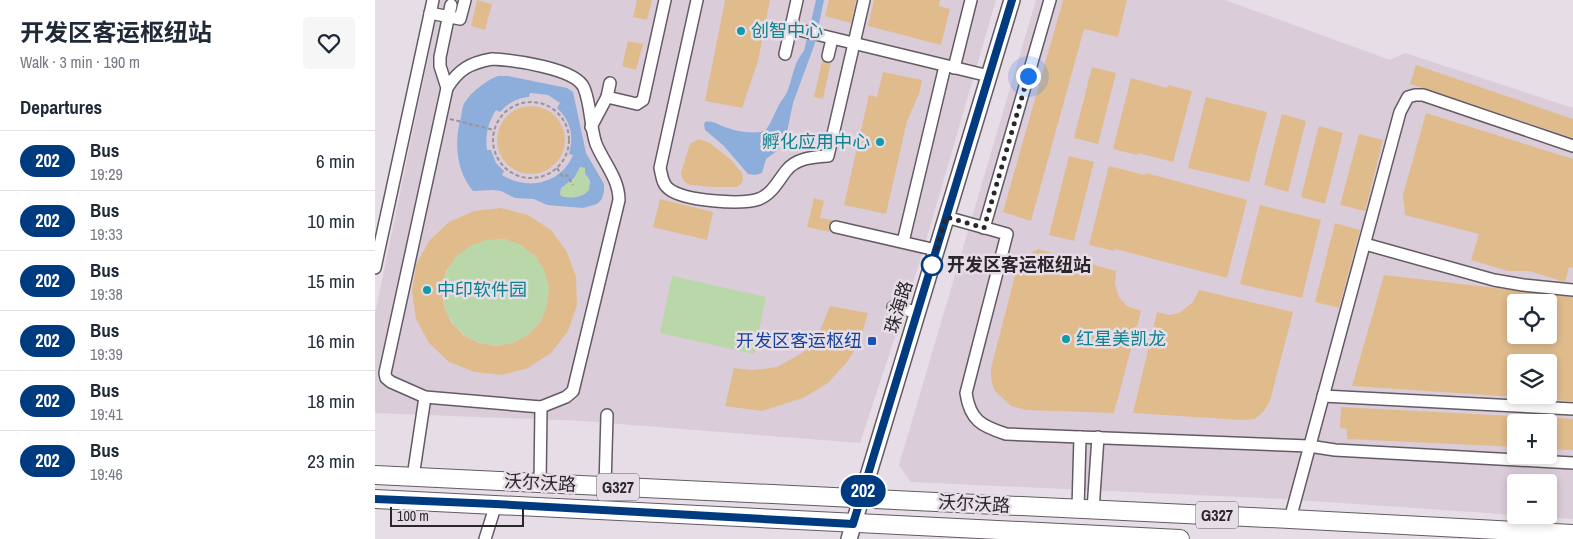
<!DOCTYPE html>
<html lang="en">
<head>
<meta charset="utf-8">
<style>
	body { margin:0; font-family:"Archivo Narrow","Noto Sans SC",sans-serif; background:#f6f6f7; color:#1f2937; height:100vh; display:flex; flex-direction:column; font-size:19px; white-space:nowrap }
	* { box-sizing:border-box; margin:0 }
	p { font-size:16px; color:#747a83 }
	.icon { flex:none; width:28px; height:28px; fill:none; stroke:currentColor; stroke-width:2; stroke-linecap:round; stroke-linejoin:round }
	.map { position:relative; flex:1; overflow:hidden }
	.details { display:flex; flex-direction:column; background:#fff; width:375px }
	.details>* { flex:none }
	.badge { padding:0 10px; border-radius:16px; font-size:18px; line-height:32px }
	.tools { position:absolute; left:1132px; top:294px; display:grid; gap:10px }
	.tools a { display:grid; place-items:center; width:50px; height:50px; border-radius:5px; background:#fff; box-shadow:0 2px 8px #0003; font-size:25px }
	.scale { position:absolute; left:15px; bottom:12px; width:134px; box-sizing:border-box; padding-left:5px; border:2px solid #2a272a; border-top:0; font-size:14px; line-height:18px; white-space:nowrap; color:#2a272a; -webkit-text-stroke:4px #e6dde6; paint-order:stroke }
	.you { position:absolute; width:25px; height:25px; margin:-12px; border:4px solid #fff; border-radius:50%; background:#1a73e8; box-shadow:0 0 0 8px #1a73e833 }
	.map>.badge { position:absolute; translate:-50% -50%; box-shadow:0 0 0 2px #fff }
	h2 { padding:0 20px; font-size:19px; line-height:45px }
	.round { display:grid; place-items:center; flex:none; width:52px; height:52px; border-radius:5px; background:#f6f6f7 }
	.headline { display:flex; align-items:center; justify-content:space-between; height:85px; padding:0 20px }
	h1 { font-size:24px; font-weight:700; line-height:38px }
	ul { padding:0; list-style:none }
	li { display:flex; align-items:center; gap:15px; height:60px; padding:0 20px; border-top:1px solid #e0e1e3 }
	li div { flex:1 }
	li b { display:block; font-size:19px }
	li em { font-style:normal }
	li .badge { min-width:55px; font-weight:700; text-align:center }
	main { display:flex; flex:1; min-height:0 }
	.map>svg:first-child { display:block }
	.built { fill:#dbccda; fill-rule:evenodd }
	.green { fill:#bad7a9 }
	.water { fill:#8dadda; fill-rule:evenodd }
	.building { fill:#e0bc8d; fill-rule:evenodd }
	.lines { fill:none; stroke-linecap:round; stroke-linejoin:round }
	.minor-casing { stroke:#635b63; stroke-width:14 }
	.major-casing { stroke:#635b63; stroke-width:18 }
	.highway-casing { stroke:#635b63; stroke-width:20 }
	.path { stroke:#9a949a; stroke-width:2; stroke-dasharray:4 2.5; stroke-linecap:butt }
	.minor { stroke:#fff; stroke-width:11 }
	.major { stroke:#fff; stroke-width:15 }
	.highway { stroke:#fff; stroke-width:18 }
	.line-casing { stroke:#fff; stroke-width:11 }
	.line { stroke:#003b80; stroke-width:8 }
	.walk { stroke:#2a272a; stroke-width:5; stroke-dasharray:0 9 }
	.culture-dot { fill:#0f9aa8; stroke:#e6dde6; stroke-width:2 }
	.stop-dot { fill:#fff; stroke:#003b80; stroke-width:2.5 }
	.transit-dot { fill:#1a4fb4; stroke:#e6dde6; stroke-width:2 }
	.labels { text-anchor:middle; stroke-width:5; stroke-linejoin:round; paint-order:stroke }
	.shield { fill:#e6dde6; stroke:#625e62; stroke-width:1 }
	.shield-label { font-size:16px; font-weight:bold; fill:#2a272a }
	.culture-label { font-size:18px; fill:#0d838f; stroke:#e6dde6; text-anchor:start }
	.stop-label { font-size:18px; font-weight:bold; fill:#2a272a; stroke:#e6dde6; text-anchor:start }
	.street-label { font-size:18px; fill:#2a272a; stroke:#e6dde6 }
	.transit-label { font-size:18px; fill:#164399; stroke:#e6dde6; text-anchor:end }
</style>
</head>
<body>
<main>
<section class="details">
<div class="headline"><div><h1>开发区客运枢纽站</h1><p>Walk · 3 min · 190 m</p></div><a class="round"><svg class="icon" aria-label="heart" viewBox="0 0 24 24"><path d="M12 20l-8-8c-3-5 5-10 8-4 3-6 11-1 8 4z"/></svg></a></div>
<h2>Departures</h2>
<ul>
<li><span class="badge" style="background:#003b80;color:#fff">202</span><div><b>Bus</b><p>19:29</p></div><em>6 min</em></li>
<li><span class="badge" style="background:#003b80;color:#fff">202</span><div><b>Bus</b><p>19:33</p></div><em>10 min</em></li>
<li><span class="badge" style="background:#003b80;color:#fff">202</span><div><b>Bus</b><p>19:38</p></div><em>15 min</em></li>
<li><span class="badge" style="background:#003b80;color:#fff">202</span><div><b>Bus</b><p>19:39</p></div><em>16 min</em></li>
<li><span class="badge" style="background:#003b80;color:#fff">202</span><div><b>Bus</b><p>19:41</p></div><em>18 min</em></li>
<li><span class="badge" style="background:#003b80;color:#fff">202</span><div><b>Bus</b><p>19:46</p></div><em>23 min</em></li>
</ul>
</section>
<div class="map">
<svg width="1198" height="539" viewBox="0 0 1198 539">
	<rect width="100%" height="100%" fill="#e6dde6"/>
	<g class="built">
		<polygon points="65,0 621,0 546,258 485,443 208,421 0,413 0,314"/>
		<path d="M661 0H850L1015 60 1030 53 1198 108V519L1143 515H1174V482H1141V515L908 499 536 482 524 465ZM1141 302H1174V335H1141ZM1141 362H1174V395H1141ZM1141 422H1174V455H1141Z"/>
	</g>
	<g class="green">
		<path d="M205 167 210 168 212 178 215 181 214 190C207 198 196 199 186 196L185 194 186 188 199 178Z"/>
		<circle cx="121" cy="292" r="53"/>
		<polygon points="297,276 391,297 379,354 285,333"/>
	</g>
	<g class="water">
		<path d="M441 0H449L440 43 418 103 412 132 403 150 391 159 387 173 380 175 373 174 349 146 330 130 329 124 330 122C338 120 343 125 350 127 363 132 376 134 390 131 396 124 398 116 403 107 406 100 412 95 414 87 418 74 420 61 429 51Z"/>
		<path d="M123 76H133L192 88 198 92 211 153 229 184V191L227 199 222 204 208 208 172 205 159 199 140 198 126 191 117 190 98 191C81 171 79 142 86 117 87 113 87 106 90 102 96 92 112 80 123 76ZM155 93 173 95 185 103 182 108C196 121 199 136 194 154L198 155C186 184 152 191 127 175L129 171 121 163 116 150H112C110 135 113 123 121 110L125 112C134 103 141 98 154 97ZM205 167 210 168V173L215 181 214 190C207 198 196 199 186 196L185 194 186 188 199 178Z"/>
	</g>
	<g class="building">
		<polygon points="102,0 117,4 110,30 96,26"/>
		<polygon points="262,0 277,0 272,20 258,17"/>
		<polygon points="350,0 395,0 383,61 367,108 330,101"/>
		<polygon points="454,0 481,0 476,23 450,16"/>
		<polygon points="499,0 565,0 564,6 575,9 566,45 493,26"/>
		<polygon points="688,0 752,0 743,37 709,29 656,221 628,212"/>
		<polygon points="253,41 268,44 261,70 247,66"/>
		<polygon points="447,61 452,63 456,62 448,99 439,97"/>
		<polygon points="1041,65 1198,119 1198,138 1035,84"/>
		<polygon points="717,67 741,73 723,144 699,138"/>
		<polygon points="508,72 547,80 544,94 532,121 511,214 469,205 494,95 502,97"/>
		<polygon points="756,78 792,88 793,85 817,91 798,162 763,153 762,155 738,149"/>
		<polygon points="831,97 892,112 874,182 813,168"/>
		<circle cx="156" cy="140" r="34"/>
		<polygon points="1051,113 1198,159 1198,268 1194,267 1190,282 1154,271 1133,271 1096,260 1104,234 1030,215 1028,195"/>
		<polygon points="907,114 931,121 913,192 889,185"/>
		<polygon points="944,126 968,133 950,204 926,197"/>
		<polygon points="984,134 1008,140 990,211 965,205"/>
		<polygon points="324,139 335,143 356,160 367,173 368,179 366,184 362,187 339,187 315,185 310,182 307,178 306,173 311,156 315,144"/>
		<polygon points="694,156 719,162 699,241 674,235"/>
		<polygon points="734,166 770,175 771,173 872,200 852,278 740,249 739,251 714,245"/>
		<polygon points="439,198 449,201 445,218 458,220 454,226 455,232 432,227"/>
		<polygon points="285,199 338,212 332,240 278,227"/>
		<polygon points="885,205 946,220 927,298 865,284"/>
		<path d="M126 208 153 215 176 230 192 252 201 277 202 305 193 331 176 353 153 368 127 375 100 372 74 362 54 343 41 319 37 292 41 265 54 241 74 222 99 211ZM129 239 146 245 160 256 169 270 174 287 172 305 166 321 154 334 138 343 121 346 104 343 88 335 76 322 69 306 67 289 71 271 81 257 95 246 111 240Z"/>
		<polygon points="960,223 985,230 964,308 940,302"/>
		<polygon points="663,249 741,271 740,284 744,297 752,306 766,311 739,413 651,410 636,406 619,390 616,378 616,368 644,260"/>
		<path d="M1009 275 1198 297V401L1174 400V362H1141V397L977 386ZM1141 302H1174V335H1141Z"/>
		<polygon points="824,290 918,312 895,401 889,411 880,419 866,420 758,413 782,312 794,315 804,313 818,302"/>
		<polygon points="455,306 493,313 484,343 472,362 453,383 428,398 387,411 350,406 359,368 378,370 402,367 427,353 444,333"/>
		<polygon points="966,407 1158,417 1158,422 1141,422 1141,447 972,439 972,429 965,428"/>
		<polygon points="1174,417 1198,419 1198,450 1174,449"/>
	</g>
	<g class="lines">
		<g class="minor-casing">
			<g id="minor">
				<path d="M322 0 285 168C287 176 287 184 294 189 309 201 366 205 384 199 397 194 403 181 411 171 421 158 438 157 453 156L489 0"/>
				<polyline points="55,13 85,19 90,0"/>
				<polyline points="416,28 614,76"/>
				<polyline points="410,54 422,0"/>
				<polyline points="453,56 457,39"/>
				<path d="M117 59C137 60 201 68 209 88 216 105 215 126 221 144 229 163 244 179 244 200L198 391 191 397 166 407 50 397 16 382 11 378 10 373 72 88C84 69 95 63 117 59Z"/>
				<polyline points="579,68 596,0"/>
				<polyline points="72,88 65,66 65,57 76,5"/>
				<polyline points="232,97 235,83"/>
				<polyline points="216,127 232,97 262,104 268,100 290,0"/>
				<path d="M571 217 632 234 591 393C595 420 606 426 631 434L934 446 960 450 1198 463"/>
				<polyline points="461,227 561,250"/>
				<polyline points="609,228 675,0"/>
				<polyline points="528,242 570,66"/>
				<polyline points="990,244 1119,280 1148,285 1198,290"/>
				<polyline points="0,268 58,0"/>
				<polyline points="518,307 542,312"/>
				<polyline points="948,396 1198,409"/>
				<polyline points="38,477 50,397"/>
				<polyline points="165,483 166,407"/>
				<polyline points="230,487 232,415"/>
				<polyline points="703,509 705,437"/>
				<polyline points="718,510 723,437"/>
				<polyline points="915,519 1025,112 1033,97 1040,95 1048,95 1198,146"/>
				<polyline points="110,539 121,504"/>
			</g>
		</g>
		<g class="major-casing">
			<polyline id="major" points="474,539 637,0"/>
		</g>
		<g class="highway-casing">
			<g id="highway">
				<polyline points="0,475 915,519 1198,534"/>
				<polyline points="0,499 805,539"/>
			</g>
		</g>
		<g class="path">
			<circle cx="156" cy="140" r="38"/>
			<polyline points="75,119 119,130"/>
			<polyline points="182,168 188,177 192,175 198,185"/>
		</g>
		<use href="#minor" class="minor"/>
		<use href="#major" class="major"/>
		<use href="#highway" class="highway"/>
	</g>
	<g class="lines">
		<g class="line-casing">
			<polyline id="line" points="0,499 121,504 478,524 637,0"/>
		</g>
		<use href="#line" class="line"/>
		<polyline class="walk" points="557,265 571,217 609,228 653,76"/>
	</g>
	<g class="culture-dot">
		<circle cx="366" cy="31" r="5"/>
		<circle cx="505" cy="142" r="5"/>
		<circle cx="52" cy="290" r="5"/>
		<circle cx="691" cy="339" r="5"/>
	</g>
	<circle class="stop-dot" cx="557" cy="265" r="10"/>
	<rect class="transit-dot" x="492" y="336" width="10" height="10" rx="2.5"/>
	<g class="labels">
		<g class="shield">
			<rect x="222" y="473.5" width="42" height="27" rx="4"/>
			<rect x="821" y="501.5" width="42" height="27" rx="4"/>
		</g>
		<g class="shield-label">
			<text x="243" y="493">G327</text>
			<text x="842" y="521">G327</text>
		</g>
		<g class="culture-label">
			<text x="376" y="37">创智中心</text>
			<text x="495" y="148" text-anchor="end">孵化应用中心</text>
			<text x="62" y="296">中印软件园</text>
			<text x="701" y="345">红星美凯龙</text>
		</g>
		<g class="stop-label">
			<text x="572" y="271">开发区客运枢纽站</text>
		</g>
		<g class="street-label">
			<text transform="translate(524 307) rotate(-73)" y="6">珠海路</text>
			<text transform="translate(165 483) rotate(3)" y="6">沃尔沃路</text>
			<text transform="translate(599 504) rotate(3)" y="6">沃尔沃路</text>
		</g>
		<g class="transit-label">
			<text x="487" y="347">开发区客运枢纽</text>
		</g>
	</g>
</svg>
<div class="tools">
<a><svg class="icon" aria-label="locate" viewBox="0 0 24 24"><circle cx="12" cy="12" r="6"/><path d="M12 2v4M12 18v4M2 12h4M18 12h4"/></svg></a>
<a><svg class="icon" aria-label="layers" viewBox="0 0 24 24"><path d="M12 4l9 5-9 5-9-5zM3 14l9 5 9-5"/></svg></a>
<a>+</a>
<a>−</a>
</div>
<div class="scale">100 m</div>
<div class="you" style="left:653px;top:76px"></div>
<b class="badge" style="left:488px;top:491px;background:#003b80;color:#fff">202</b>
</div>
</main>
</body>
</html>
